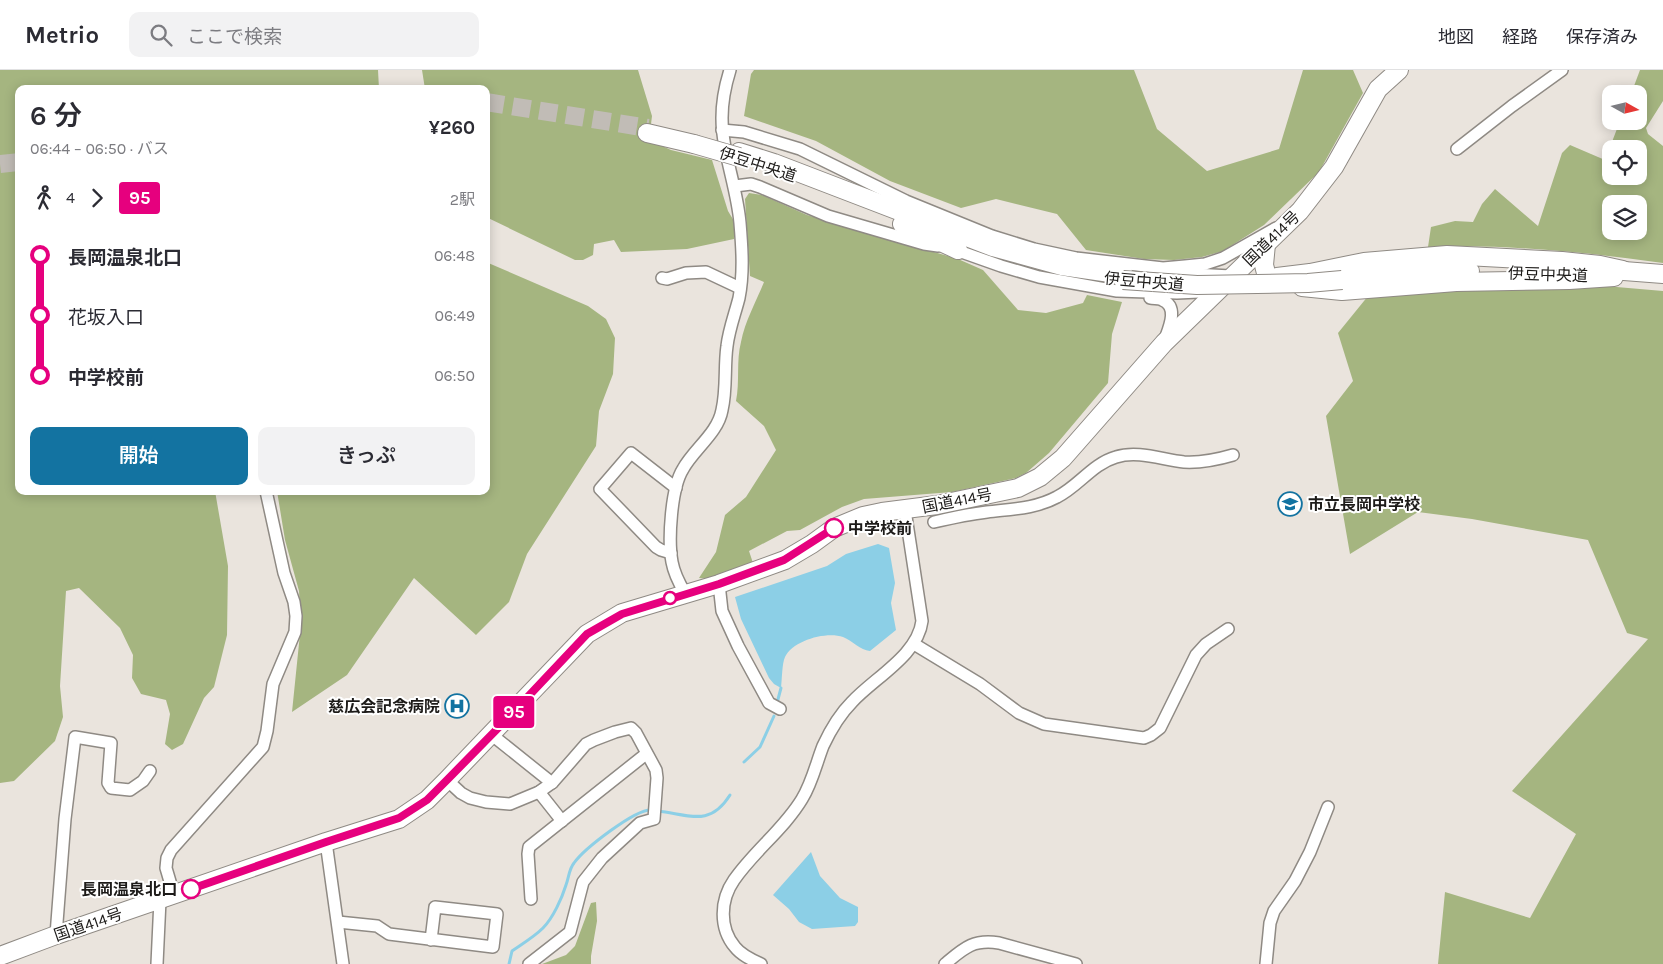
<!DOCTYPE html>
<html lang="ja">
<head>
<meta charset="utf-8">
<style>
	body { margin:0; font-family:Karla,"Noto Sans JP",sans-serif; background:#f2f2f3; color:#2b2b33; height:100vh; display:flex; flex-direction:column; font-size:19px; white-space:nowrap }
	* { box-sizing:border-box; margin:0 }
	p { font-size:16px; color:#7c7c81 }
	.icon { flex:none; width:28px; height:28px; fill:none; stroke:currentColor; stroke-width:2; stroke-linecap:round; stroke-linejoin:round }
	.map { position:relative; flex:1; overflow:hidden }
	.drawer { position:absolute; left:15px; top:15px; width:475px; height:410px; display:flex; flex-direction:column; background:#fff; border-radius:10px; box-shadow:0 2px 12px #0003 }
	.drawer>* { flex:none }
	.badge { padding:0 10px; border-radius:4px; font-size:18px; line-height:32px }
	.needle { width:32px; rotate:98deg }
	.buttons { position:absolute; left:1602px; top:15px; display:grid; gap:10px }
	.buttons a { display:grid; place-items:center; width:45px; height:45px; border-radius:10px; background:#fff; box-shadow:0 2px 12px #0003; font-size:25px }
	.map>.badge { position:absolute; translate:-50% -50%; box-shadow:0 0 0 2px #fff }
	.legs { display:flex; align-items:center; gap:8px; height:55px; padding:0 15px; font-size:16px }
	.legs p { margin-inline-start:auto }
	.summary { display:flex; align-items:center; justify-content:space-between; height:85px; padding:0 15px }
	h1 { font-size:28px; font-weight:600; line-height:38px }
	.button { display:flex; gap:10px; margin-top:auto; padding:10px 15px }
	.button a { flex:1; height:58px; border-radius:10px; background:#1373a1; color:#fff; font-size:20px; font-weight:600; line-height:58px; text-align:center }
	.button a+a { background:#f2f2f3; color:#2b2b33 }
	ul { padding:0 15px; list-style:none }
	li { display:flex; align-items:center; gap:18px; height:60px; font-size:19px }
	li i { display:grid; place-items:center; width:8px; height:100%; margin:0 6px; background:currentColor }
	li i::after { content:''; width:12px; height:12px; margin:-6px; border:4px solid; border-radius:50%; background:#fff }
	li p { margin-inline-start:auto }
	li:first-child i { background:linear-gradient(#0000 50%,currentColor 0) }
	li:last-child i { background:linear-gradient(currentColor 50%,#0000 0) }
	header { display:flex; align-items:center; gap:30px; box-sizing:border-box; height:70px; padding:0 25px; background:#fff; border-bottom:1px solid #e1e1e2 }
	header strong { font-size:24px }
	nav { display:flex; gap:28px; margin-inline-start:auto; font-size:18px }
	.search { width:350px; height:45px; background:#f2f2f3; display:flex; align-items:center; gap:12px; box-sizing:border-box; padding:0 18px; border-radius:10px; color:#7c7c81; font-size:19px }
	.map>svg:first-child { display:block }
	.forest { fill:#a5b580; fill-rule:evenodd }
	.water { fill:#8ccfe6 }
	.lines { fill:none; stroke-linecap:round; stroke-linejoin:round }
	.stream { stroke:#8ccfe6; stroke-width:3 }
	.highway-tunnel { stroke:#c1bcb6; stroke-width:18; stroke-dasharray:18 9; stroke-linecap:butt }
	.minor-casing { stroke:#8f8a84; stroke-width:14 }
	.highway-casing { stroke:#8f8a84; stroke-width:20 }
	.minor { stroke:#fff; stroke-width:11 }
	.highway { stroke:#fff; stroke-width:18 }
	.highway-bridge-casing { stroke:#8f8a84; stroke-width:20; stroke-linecap:butt }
	.highway-bridge { stroke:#fff; stroke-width:18 }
	.line-1-casing { stroke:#fff; stroke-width:11 }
	.line-1 { stroke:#e6007e; stroke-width:8 }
	.stop-1-dot { fill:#fff; stroke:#e6007e; stroke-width:2.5 }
	.labels { text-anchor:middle; stroke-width:4; stroke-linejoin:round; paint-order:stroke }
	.street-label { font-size:16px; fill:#1d1b19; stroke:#fff }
	.poi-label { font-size:16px; font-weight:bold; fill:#1d1b19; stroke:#fff; text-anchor:start }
	.stop-label { font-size:16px; font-weight:bold; fill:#1d1b19; stroke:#fff; text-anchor:start }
</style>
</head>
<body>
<header>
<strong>Metrio</strong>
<div class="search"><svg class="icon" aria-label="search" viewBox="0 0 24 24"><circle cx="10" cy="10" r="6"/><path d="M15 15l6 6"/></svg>ここで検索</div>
<nav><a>地図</a><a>経路</a><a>保存済み</a></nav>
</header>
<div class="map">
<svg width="1663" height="894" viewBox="0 0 1663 894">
	<rect width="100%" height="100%" fill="#eae4dd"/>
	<g class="forest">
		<polygon points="0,0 378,0 379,19 19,19 19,421 215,421 228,496 227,565 214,617 204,628 183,674 172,680 165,674 170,644 166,630 141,624 132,608 133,585 120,558 79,518 66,521 60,616 63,647 55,671 14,711 0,713"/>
		<polygon points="422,0 638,0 652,46 649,70 671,80 712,90 728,141 734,151 734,169 687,179 621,182 614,170 594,174 593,185 583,190 575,190 486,147 486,19 425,19"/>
		<polygon points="754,0 1134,0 1157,59 1207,101 1279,79 1303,0 1353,0 1363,23 1319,102 1264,155 1223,181 1202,187 1174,190 1144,189 1086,180 1057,144 996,129 961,138 890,111 816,71 744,46 751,4"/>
		<path d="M1640 0H1663V31L1646 58 1648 64 1663 76V193C1585 182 1507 174 1428 177L1431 157 1455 151 1473 152 1482 134 1495 119 1538 156 1562 83 1570 75 1605 90 1620 51H1639V24H1631ZM1611 79H1639V106H1611ZM1611 134H1639V161H1611Z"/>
		<path d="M749 123 762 125 807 145 958 189 983 200 1018 240 1046 243 1083 233 1087 225 1122 232 1112 264 1108 313 1049 383 1026 403 1016 408 952 422 864 429 842 437 800 460 787 461 749 481 753 493 709 509 699 508 716 482 725 445 746 427 776 380 764 356 736 331C740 312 736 291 741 272 745 251 756 232 764 212L750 206 745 129Z"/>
		<polygon points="486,192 588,236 606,249 615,268 613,304 599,341 596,376 527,484 509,532 476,565 414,508 347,605 292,642 301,554 299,521 285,470 277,421 486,421"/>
		<polygon points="1377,215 1605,216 1663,221 1663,894 1438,894 1445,822 1530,848 1576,764 1512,721 1648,569 1627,563 1588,470 1472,449 1418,442 1350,484 1326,346 1353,311 1338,263"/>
		<polygon points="596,832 597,851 591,886 591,894 542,894 566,885 575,876 591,833"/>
	</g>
	<g class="water">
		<path d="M878 474 889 478 895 513 891 533 896 560 870 581C860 580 853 571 843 567 827 561 793 570 785 587 782 593 782 610 781 618L774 614 769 608 741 549 735 527 827 496 846 484Z"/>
		<polygon points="811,782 820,806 840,828 858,837 858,852 855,856 812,859 799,852 789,839 773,825"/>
	</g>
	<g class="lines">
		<g class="stream">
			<polyline points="777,633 781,618"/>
			<polyline points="744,692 760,677 774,646"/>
			<path d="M658 741C690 745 710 757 730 725"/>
			<path d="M509 894 512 881C522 874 534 867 543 858 553 848 562 828 566 815 569 807 569 799 574 793 584 779 636 738 652 740"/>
		</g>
		<g class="highway-tunnel">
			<polyline points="486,32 648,58"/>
			<polyline points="0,94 19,92"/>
		</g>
		<g class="minor-casing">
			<g id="minor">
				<polyline points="722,60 744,62 800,79 906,131 992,166 1034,179 1076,188 1163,198 1185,196 1205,194 1223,188 1276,158"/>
				<polyline points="1457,79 1512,36 1562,0"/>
				<polyline points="735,116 751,114 760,117 828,146 924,174 938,176"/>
				<polyline points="953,179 1001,196 1039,207 1117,221 1177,223 1199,222"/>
				<polyline points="1174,203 1231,206"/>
				<polyline points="662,208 667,209 686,203 706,202 740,218"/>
				<path d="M1150 228C1154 229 1159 228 1162 230 1179 236 1169 258 1165 269"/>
				<path d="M934 452C951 448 969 444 987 442 1010 439 1035 439 1057 427 1079 416 1092 394 1116 387 1138 380 1163 390 1184 392 1202 393 1216 390 1233 385"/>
				<polyline points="671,483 661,480 656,477 600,419 631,383 676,418"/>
				<polyline points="719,514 722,541 738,576 769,633 780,639"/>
				<path d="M685 523C679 513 674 503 672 492 668 470 671 418 683 399 694 379 718 363 722 340 727 319 724 297 727 276 729 259 735 244 739 228 744 203 742 177 740 153 737 117 722 82 722 48 722 32 725 16 730 0"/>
				<polyline points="914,574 980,614 1019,643 1044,654 1144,668 1151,665 1160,658 1196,585 1206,574 1228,559"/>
				<polyline points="492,665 552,713"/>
				<polyline points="447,710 461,723 470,728 486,732 510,734 539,722 553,712 586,674 594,670 615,662 631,658 636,663 656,700 657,708 654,749 640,753 602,788 583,812 570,862 529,894"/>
				<polyline points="539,722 562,751"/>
				<polyline points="326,772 343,894"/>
				<polyline points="174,825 166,798 167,788 171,780 263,677 267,661 273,614 295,562 296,546 294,532 284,503 266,421"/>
				<polyline points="531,829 528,784 529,777 646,684"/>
				<polyline points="338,852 377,856 389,864 493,877 497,844 435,837 431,870"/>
				<polyline points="56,865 65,749 75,667 111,673 108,713 111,718 130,720 143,711 150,701"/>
				<polyline points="157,894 160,830"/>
				<path d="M761 894C752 890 741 885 735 877 719 858 720 830 734 810 754 781 784 759 802 729 812 713 816 694 823 676 830 661 840 644 852 632 874 608 918 585 922 551L905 440"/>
				<path d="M945 894C964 878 973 869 999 873L1076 894"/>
				<polyline points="1266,894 1270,853 1274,841 1295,811 1310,782 1328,737"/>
			</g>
		</g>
		<g class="highway-casing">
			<g id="highway">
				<polyline points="647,63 694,74"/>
				<polyline points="739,82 774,93 993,177 1062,196 1124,205"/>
				<polyline points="902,154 958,180"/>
				<polyline points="1266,174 1264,195 1267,207"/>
				<polyline points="1611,200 1663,204"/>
				<polyline points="1277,207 1310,203 1364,192 1447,185 1562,191 1600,195 1623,200"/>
				<polyline points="1342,210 1424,201 1470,201"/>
				<polyline points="1302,217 1342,221 1456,212 1569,210 1614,207"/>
				<polyline points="0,886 56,865 326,772 399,749 427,730 447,710 587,564 622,543 719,514 785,490 812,474 834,458 863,446 882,442 937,435 1018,418 1040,407 1063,388 1164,273 1300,141 1334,97 1378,19 1399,0"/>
			</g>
		</g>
		<use href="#minor" class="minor"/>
		<use href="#highway" class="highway"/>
		<g class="highway-bridge-casing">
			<g id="highway-bridge">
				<polyline points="694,74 739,87"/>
				<polyline points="1123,210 1197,215 1308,213 1342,210"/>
			</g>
		</g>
		<use href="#highway-bridge" class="highway-bridge"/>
	</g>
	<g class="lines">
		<g class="line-1-casing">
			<polyline id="line-1" points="191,819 326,772 399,748 427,730 447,710 506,650 587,564 622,544 719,514 784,490 834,458"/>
		</g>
		<use href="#line-1" class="line-1"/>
	</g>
	<defs>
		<g id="school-ring" transform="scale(1.25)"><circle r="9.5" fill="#fff" stroke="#1373a1" stroke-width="1.5"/><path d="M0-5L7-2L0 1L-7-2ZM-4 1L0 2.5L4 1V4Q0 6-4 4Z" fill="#1373a1"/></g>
		<g id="hospital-ring" transform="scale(1.25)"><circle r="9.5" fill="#fff" stroke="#1373a1" stroke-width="1.5"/><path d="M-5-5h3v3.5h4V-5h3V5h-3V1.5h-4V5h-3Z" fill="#1373a1"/></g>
	</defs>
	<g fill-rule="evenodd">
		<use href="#school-ring" x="1290" y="434"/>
		<use href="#hospital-ring" x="457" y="636"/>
	</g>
	<g class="stop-1-dot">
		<circle cx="834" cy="458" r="9"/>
		<circle cx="670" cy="528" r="6"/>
		<circle cx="191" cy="819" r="9"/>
	</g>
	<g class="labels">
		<g class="street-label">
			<text transform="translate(758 94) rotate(18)" y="6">伊豆中央道</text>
			<text transform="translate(1271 168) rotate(-44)" y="6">国道414号</text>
			<text transform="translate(1548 204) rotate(2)" y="6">伊豆中央道</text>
			<text transform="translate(1144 211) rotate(5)" y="6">伊豆中央道</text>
			<text transform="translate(957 430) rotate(-11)" y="6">国道414号</text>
			<text transform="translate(88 854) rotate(-19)" y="6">国道414号</text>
		</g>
		<g class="poi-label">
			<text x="1308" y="440">市立長岡中学校</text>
			<text x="440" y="642" text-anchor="end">慈広会記念病院</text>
		</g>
		<g class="stop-label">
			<text x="848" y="464">中学校前</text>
			<text x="177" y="825" text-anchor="end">長岡温泉北口</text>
		</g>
	</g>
</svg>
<div class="buttons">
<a><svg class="needle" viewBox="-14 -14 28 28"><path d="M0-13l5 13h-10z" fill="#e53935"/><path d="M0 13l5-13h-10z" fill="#7c7c81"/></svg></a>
<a><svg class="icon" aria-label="locate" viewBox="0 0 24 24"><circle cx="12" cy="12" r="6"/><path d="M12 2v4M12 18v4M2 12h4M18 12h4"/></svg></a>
<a><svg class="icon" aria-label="layers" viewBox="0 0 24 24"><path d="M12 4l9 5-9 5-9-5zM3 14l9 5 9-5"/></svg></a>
</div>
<b class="badge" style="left:514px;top:642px;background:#e6007e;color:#fff">95</b>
<section class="drawer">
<div class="summary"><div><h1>6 分</h1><p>06:44 – 06:50 · バス</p></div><b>¥260</b></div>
<div class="legs"><svg class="icon" aria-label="walk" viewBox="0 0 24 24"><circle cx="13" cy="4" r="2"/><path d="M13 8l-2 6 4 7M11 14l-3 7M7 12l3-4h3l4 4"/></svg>4<svg class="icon" aria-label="forward" viewBox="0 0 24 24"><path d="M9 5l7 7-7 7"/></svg><b class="badge" style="background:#e6007e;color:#fff">95</b><p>2駅</p></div>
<ul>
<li><i style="color:#e6007e"></i><b>長岡温泉北口</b><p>06:48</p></li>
<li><i style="color:#e6007e"></i><span>花坂入口</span><p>06:49</p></li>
<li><i style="color:#e6007e"></i><b>中学校前</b><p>06:50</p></li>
</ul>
<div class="button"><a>開始</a><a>きっぷ</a></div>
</section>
</div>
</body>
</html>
